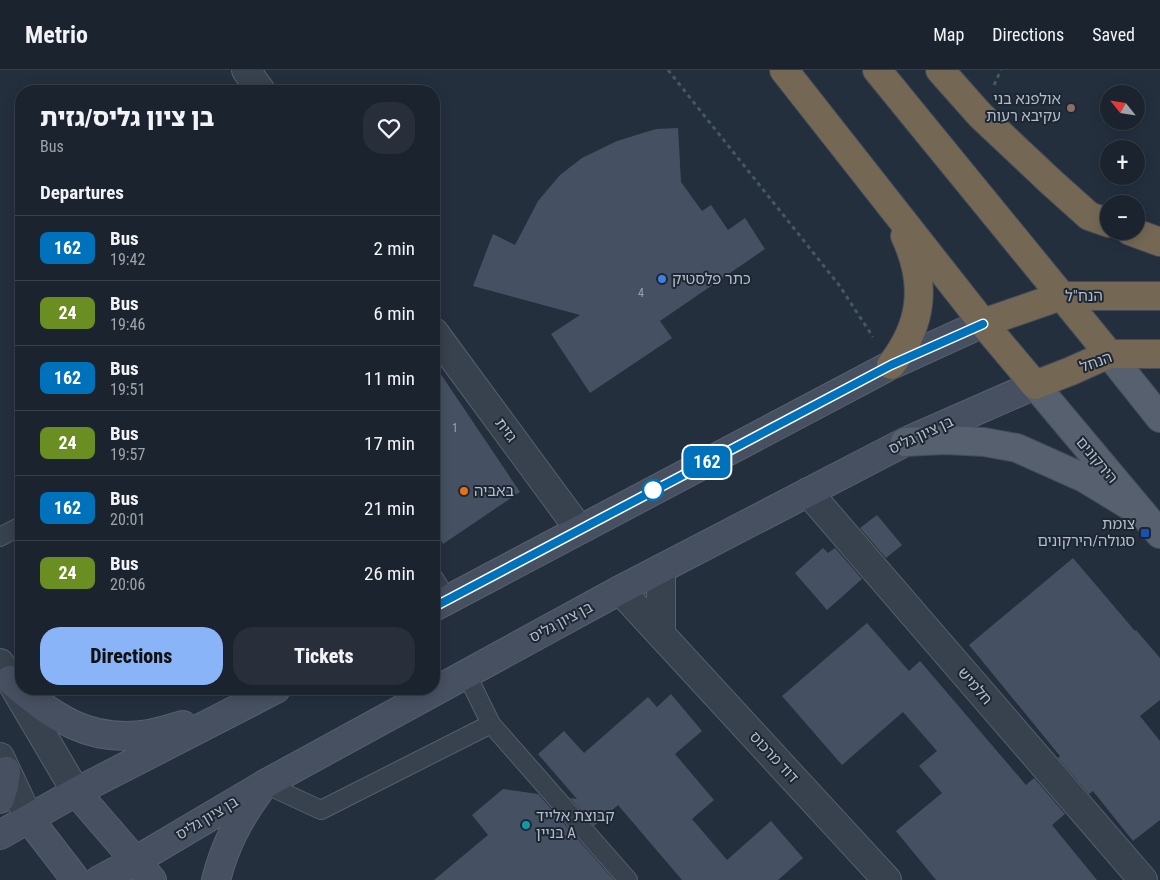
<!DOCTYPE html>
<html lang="en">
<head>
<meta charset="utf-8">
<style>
	body { margin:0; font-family:"Roboto Condensed","Noto Sans Hebrew",sans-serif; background:#282f3a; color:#f1f3f6; height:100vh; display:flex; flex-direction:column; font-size:19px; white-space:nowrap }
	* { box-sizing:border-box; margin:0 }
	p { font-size:16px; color:#a0a4aa }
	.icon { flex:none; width:28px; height:28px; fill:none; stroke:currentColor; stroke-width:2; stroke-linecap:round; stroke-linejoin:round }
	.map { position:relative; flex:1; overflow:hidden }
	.drawer { position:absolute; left:15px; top:15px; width:425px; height:610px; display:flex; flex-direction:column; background:#1b232e; border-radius:20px; box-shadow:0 2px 12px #0003,0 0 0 1px #39404a }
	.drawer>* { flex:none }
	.badge { padding:0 10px; border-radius:8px; font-size:18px; line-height:32px }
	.needle { width:32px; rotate:300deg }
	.buttons { position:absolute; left:1100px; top:15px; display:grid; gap:10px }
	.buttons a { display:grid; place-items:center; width:45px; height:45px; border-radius:50%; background:#1b232e; box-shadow:0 2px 12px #0003,0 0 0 1px #39404a; font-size:25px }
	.map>.badge { position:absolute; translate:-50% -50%; box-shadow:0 0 0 2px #fff }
	h2 { padding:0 25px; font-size:19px; line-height:45px }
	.round { display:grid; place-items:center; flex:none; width:52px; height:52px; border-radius:20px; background:#282f3a }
	.overview { display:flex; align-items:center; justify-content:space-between; height:85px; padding:0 25px }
	h1 { font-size:24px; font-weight:800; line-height:38px }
	.cta { display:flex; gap:10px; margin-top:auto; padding:10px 25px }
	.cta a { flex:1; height:58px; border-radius:20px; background:#8ab4f8; color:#111; font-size:20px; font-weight:800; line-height:58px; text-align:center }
	.cta a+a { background:#282f3a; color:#f1f3f6 }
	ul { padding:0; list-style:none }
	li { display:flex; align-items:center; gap:15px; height:65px; padding:0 25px; border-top:1px solid #39404a }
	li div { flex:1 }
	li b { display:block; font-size:19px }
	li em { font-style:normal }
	li .badge { min-width:55px; font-weight:700; text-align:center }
	header { display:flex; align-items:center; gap:30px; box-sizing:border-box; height:70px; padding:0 25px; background:#1b232e; border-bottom:1px solid #39404a }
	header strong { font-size:24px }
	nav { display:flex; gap:28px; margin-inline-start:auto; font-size:18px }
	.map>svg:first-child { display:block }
	.building { fill:#455162 }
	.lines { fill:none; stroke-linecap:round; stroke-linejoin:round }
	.lane-casing { stroke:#565f6c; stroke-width:20 }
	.street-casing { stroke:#565f6c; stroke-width:30 }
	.secondary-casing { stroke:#565f6c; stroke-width:30 }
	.primary-casing { stroke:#414a57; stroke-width:30 }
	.highway-casing { stroke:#434c59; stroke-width:30 }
	.path { stroke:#44595c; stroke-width:3; stroke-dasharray:4 4; stroke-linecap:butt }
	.lane { stroke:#38414e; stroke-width:18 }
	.street { stroke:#38414e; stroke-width:28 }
	.secondary { stroke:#465061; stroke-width:28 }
	.primary { stroke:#56606e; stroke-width:28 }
	.highway { stroke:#746855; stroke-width:28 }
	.line-casing { stroke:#fff; stroke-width:11 }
	.line { stroke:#0072bc; stroke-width:8 }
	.education-dot { fill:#8d6e63; stroke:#1d2633; stroke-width:2 }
	.shop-dot { fill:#3f7fe0; stroke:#1d2633; stroke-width:2 }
	.stop-dot { fill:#fff; stroke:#0072bc; stroke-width:2.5 }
	.food-dot { fill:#e8710a; stroke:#1d2633; stroke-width:2 }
	.transit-dot { fill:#1a4fb4; stroke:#1d2633; stroke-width:2 }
	.culture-dot { fill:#0f9aa8; stroke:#1d2633; stroke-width:2 }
	.labels { text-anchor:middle; stroke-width:4; stroke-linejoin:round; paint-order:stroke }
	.number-label { font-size:12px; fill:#98a1af }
	.poi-label { font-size:15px; fill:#b4bcc9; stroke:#1d2633; text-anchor:start }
	.street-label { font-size:15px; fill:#b4bcc9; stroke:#1d2633 }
</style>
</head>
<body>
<header>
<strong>Metrio</strong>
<nav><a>Map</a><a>Directions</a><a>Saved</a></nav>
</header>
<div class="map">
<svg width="1160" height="810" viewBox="0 0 1160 810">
	<rect width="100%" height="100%" fill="#242f3e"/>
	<g class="building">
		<polygon points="678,58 681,112 702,141 711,135 728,160 745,148 765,179 660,251 672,268 590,323 551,264 580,245 473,216 493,164 515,175 538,131 560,105 582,88 617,71 656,59"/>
		<polygon points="434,294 520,422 443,474 434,459"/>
		<polygon points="877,445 902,475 886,488 860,458"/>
		<polygon points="823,478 828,483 835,478 862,509 827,540 795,503"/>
		<polygon points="1073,488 1135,561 1136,560 1160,588 1160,630 1140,646 1160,671 1160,750 1133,771 1093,721 1089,724 1058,688 1060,686 969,575"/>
		<polygon points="867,553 909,601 920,591 1026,715 1034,708 1065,744 1052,755 1097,810 936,810 896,761 942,723 919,696 937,681 903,642 842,695 782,626"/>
		<polygon points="671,624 702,661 675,684 714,730 692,749 727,790 771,751 803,788 778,810 682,810 618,735 594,756 570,728 577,729 538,684 564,661 584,683 648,627 657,637"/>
		<polygon points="503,719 538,724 614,810 434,810 488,765 472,745"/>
	</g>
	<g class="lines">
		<g class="lane-casing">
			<g id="lane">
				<polyline points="0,467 21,456"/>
				<polyline points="434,508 447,530"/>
				<polyline points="466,603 491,654 628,810"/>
				<polyline points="265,714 321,740 491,654"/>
			</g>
		</g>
		<g class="street-casing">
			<g id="street">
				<polyline points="246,0 261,21"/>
				<polyline points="434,262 579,459"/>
				<polyline points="808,422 1143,810"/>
				<polyline points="661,499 661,564"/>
				<polyline points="620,520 887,810"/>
				<polyline points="0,593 76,722"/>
				<polyline points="0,687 29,749"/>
			</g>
		</g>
		<g class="secondary-casing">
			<g id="secondary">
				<polyline points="434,537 891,295 983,253"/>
				<path d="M10 610C53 647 89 674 149 664 161 662 172 658 183 655"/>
				<polyline points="76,722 152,810"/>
				<polyline points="0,729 4,716 6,701"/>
				<polyline points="29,749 76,810"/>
				<polyline points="0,765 76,722 276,619"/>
				<polyline points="99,810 135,791 265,714 620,520 905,372 1035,315"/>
				<path d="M216 810C225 775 238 750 260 720"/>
			</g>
		</g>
		<g class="primary-casing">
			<g id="primary">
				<polyline points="1109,284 1160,348"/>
				<polyline points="1035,315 1160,464"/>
				<polyline points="905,372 945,370 984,372 1017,378 1084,408 1140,442"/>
			</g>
		</g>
		<g class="highway-casing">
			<g id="highway">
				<polyline points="784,0 983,253 1035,315 1071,301 1109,284 1160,284"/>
				<polyline points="877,0 1109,284"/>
				<polyline points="940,0 980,45 1050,111 1089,146 1109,153"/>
				<polyline points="1130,161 1160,172"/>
				<polyline points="983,253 1061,226 1160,226"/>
				<path d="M891 295C923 254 927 213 905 166"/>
			</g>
		</g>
		<g class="path">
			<polyline points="668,0 839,215 873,267"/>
			<polyline points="994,15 1001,0"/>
		</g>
		<use href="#lane" class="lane"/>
		<use href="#street" class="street"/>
		<use href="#secondary" class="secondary"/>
		<use href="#primary" class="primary"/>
		<use href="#highway" class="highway"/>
	</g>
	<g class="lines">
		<g class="line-casing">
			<polyline id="line" points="434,537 891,295 983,254"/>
		</g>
		<use href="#line" class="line"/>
	</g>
	<circle class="education-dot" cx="1071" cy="38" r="5"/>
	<circle class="shop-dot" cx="662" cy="209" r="5"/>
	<circle class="stop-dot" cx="653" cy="420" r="10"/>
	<circle class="food-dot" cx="464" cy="421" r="5"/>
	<rect class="transit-dot" x="1140" y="458" width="10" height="10" rx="2.5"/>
	<circle class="culture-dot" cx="526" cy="755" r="5"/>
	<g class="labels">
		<g class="number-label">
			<text x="641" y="227">4</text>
			<text x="455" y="362">1</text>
		</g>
		<g class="poi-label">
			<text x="1061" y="34" text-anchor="end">אולפנא בני<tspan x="1061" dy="17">עקיבא רעות</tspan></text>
			<text x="672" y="214">כתר פלסטיק</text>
			<text x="474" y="426">באביה</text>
			<text x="1135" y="459" text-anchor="end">צומת<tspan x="1135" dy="17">סגולה/הירקונים</tspan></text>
			<text x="536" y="751">קבוצת אלייד<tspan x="536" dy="17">בניין A</tspan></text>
		</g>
		<g class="street-label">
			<text transform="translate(1084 226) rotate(-1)" y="5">הנח"ל</text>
			<text transform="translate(1096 292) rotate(-20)" y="5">הנחל</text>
			<text transform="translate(506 360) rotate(54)" y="5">גזית</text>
			<text transform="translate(921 365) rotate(-25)" y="5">בן ציון גליס</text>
			<text transform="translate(1097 390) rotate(50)" y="5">הירקונים</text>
			<text transform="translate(561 552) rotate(-28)" y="5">בן ציון גליס</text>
			<text transform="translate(975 616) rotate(49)" y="5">חלמיש</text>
			<text transform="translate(774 687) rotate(47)" y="5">דוד מרכוס</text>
			<text transform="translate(207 748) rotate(-31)" y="5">בן ציון גליס</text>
		</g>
	</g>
</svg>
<div class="buttons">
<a><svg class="needle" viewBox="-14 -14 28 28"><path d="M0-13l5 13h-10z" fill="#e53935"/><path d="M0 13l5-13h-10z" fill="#a0a4aa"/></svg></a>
<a>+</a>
<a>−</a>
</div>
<b class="badge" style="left:707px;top:392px;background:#0072bc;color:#fff">162</b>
<section class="drawer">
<div class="overview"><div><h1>בן ציון גליס/גזית</h1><p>Bus</p></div><a class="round"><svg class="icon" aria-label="heart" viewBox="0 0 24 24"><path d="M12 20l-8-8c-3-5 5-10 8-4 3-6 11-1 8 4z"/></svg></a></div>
<h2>Departures</h2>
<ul>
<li><span class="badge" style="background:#0072bc;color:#fff">162</span><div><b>Bus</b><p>19:42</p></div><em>2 min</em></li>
<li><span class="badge" style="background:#6b8e23;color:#fff">24</span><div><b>Bus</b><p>19:46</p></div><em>6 min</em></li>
<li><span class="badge" style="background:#0072bc;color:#fff">162</span><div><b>Bus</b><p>19:51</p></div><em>11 min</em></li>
<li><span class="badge" style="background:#6b8e23;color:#fff">24</span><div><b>Bus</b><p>19:57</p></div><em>17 min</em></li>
<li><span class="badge" style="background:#0072bc;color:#fff">162</span><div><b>Bus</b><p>20:01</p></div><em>21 min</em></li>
<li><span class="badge" style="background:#6b8e23;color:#fff">24</span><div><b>Bus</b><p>20:06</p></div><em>26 min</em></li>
</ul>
<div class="cta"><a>Directions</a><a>Tickets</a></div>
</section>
</div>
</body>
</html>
